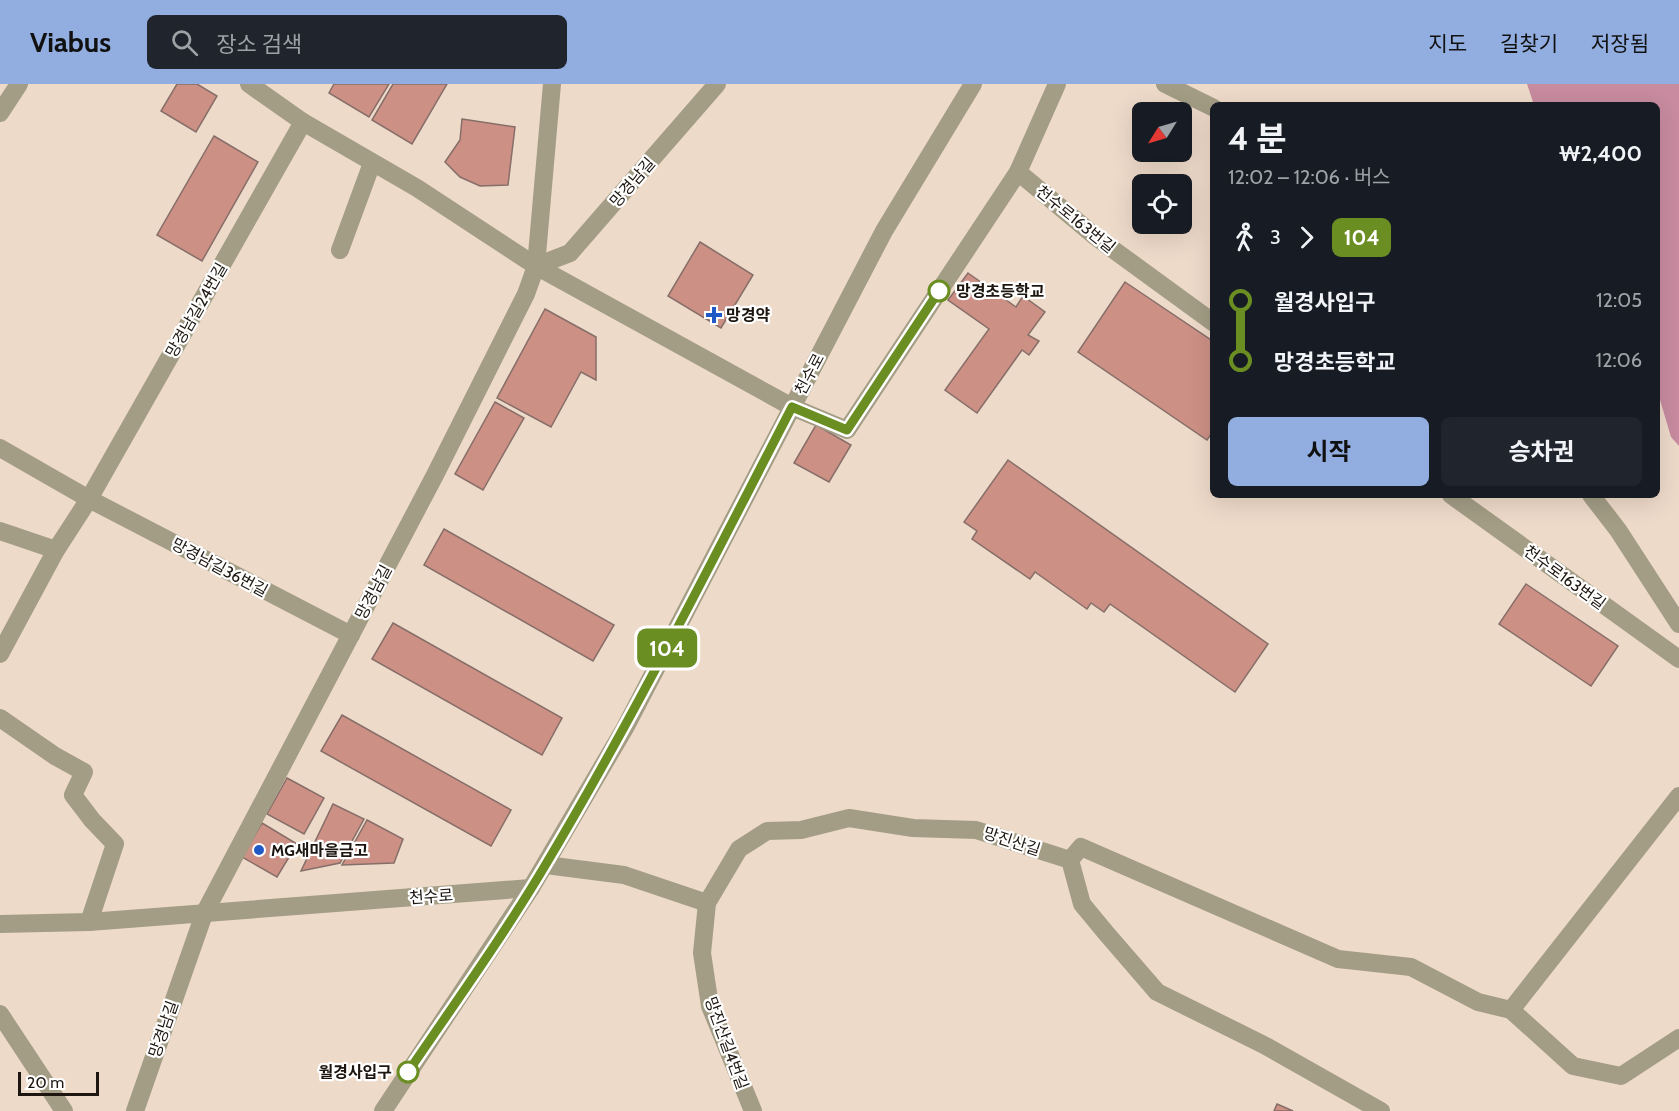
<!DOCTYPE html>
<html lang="ko">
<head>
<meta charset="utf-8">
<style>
	body { margin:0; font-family:Cabin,"Noto Sans KR",sans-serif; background:#20242c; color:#f1f3f6; height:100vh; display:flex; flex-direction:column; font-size:22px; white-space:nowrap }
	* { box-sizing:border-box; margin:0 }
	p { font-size:20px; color:#9ea1a6 }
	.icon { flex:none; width:33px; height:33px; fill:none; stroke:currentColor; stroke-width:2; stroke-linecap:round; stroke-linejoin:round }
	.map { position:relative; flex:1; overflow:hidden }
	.drawer { position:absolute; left:1210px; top:18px; width:450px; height:396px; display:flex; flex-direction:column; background:#171b24; border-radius:9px; box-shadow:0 6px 24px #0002 }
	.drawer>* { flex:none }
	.badge { padding:0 12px; border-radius:9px; font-size:21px; line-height:39px }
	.needle { width:39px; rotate:233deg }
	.fabs { position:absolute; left:1132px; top:18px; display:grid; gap:12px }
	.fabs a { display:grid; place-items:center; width:60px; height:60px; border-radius:9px; background:#171b24; box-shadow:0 6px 24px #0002; font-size:30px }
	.scale { position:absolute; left:18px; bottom:15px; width:81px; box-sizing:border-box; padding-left:6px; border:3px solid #1d1610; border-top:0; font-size:16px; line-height:21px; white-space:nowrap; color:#1d1610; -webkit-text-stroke:4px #fff; paint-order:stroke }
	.map>.badge { position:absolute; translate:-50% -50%; box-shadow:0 0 0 3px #fff }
	.legs { display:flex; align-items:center; gap:9px; height:66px; padding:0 18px; font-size:20px }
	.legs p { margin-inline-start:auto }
	.head { display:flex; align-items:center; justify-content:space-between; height:102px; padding:0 18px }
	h1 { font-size:33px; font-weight:700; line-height:45px }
	.cta { display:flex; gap:12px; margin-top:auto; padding:12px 18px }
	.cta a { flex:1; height:69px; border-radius:9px; background:#92aee0; color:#111; font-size:24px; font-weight:700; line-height:69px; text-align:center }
	.cta a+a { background:#20242c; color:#f1f3f6 }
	ul { padding:0 18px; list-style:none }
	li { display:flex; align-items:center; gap:21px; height:60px; font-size:22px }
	li i { display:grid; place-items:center; width:9px; height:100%; margin:0 8px; background:currentColor }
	li i::after { content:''; width:15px; height:15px; margin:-8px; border:4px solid; border-radius:50%; background:#171b24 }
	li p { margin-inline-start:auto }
	li:first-child i { background:linear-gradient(#0000 50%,currentColor 0) }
	li:last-child i { background:linear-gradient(currentColor 50%,#0000 0) }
	header { display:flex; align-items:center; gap:36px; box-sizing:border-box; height:84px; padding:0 30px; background:#92aee0; color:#111 }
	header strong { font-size:28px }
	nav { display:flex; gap:33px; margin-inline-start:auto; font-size:21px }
	.search { width:420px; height:54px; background:#20242c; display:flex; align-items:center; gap:15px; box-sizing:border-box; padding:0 21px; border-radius:9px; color:#9ea1a6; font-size:22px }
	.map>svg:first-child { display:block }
	.forest { fill:#c88b9f }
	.building { fill:#cd9085; stroke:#866e69; stroke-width:1.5 }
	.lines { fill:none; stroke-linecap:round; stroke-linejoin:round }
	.minor { stroke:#a39d85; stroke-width:18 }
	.line-1-casing { stroke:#fff; stroke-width:14 }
	.line-1 { stroke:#6b8e23; stroke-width:9 }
	.stop-1-dot { fill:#fff; stroke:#6b8e23; stroke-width:3 }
	.poi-dot { fill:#1f59c5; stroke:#fff; stroke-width:2 }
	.labels { text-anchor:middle; stroke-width:4.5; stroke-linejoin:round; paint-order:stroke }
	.street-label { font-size:16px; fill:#1d1610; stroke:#fff }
	.stop-label { font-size:16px; font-weight:bold; fill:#1d1610; stroke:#fff; text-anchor:start }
	.poi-label { font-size:16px; font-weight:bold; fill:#1d1610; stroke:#fff; text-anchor:start }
</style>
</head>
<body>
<header>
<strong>Viabus</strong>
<div class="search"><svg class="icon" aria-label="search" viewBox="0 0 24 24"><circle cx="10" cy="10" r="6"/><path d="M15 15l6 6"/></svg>장소 검색</div>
<nav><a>지도</a><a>길찾기</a><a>저장됨</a></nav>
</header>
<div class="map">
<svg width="1679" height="1027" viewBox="0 0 1679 1027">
	<rect width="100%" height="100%" fill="#eedac9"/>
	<polygon class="forest" points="1527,0 1679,0 1679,362 1671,353 1658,309 1658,21 1534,21"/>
	<g class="building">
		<polygon points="177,0 197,0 217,12 196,48 161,27"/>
		<polygon points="334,0 389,0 369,33 329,9"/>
		<polygon points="393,0 447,0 412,60 372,36"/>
		<polygon points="462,35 515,43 508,101 480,102 460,93 445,78 460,56"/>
		<polygon points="214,52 258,78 202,177 157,151"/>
		<polygon points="700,158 753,191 721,244 668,212"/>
		<polygon points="968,189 1016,223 1023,212 1045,228 1028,251 1039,257 1029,271 1022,266 977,329 945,306 989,245 948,216"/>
		<polygon points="1125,198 1214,258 1214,346 1207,356 1078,268"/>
		<polygon points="545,225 596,253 596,296 581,288 551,343 497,314"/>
		<polygon points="495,318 524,334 483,406 455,390"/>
		<polygon points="816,341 851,361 829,398 794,379"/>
		<polygon points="1008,376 1268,560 1235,608 1110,520 1104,528 1091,519 1087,525 1035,488 1030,495 972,455 977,447 964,438"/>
		<polygon points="444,445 614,541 593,577 424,481"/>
		<polygon points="1526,500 1618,562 1591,602 1499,540"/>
		<polygon points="393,539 562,634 542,671 372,575"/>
		<polygon points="342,631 511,726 491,762 321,667"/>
		<polygon points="287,694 324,714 304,750 267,730"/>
		<polygon points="333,720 364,735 340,779 301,787"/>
		<polygon points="367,736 403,755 394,779 342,781"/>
		<polygon points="262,739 297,760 277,793 242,773"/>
		<polygon points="1277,1020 1293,1027 1274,1027"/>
	</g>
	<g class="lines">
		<g class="minor">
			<polyline points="249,0 303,38 417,104 536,182"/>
			<polyline points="1165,0 1214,24"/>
			<polyline points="0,29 19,0"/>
			<polyline points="1018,88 1096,153 1214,239"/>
			<polyline points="340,166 372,79"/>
			<polyline points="536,182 570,169 717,0"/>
			<polyline points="536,182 552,0"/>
			<polyline points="0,364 89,415 351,551"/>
			<polyline points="1451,411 1679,575"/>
			<polyline points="1591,411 1618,446 1679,540"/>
			<polyline points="0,447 56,466"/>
			<polyline points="0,570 56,466 89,415 303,38"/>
			<polyline points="0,634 55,672 84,688 73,711 92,736 115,760 89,838"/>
			<polyline points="1070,776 1081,763 1338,875 1411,883 1478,918 1511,926 1573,982 1621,992 1679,954"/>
			<polyline points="546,781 624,791 707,819"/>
			<polyline points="0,840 89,838 531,804"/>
			<polyline points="1511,926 1679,712"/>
			<polyline points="0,930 64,1027"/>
			<polyline points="135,1027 204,830 435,391 526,210 536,182 792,323 847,346 1018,88 1057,0"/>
			<polyline points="383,1027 531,804 625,644 884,147 973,0"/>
			<polyline points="753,1027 710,922 702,869 707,819 739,765 767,747 801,746 849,734 913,744 976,746 1070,776 1082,820 1106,849 1157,908 1264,961 1381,1027"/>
		</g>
	</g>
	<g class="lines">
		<g class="line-1-casing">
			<path id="line-1" d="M408 988C455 919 504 851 546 780 635 631 712 477 792 323L847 346 939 207"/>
		</g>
		<use href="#line-1" class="line-1"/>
	</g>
	<g class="stop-1-dot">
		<circle cx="939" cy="207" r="10"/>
		<circle cx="408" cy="988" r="10"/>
	</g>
	<g class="poi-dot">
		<path d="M711 222h6v6h6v6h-6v6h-6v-6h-6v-6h6z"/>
		<circle cx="259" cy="766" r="6"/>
	</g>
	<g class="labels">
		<g class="street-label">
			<text transform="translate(632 98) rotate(-49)" y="6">망경남길</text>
			<text transform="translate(1076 135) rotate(39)" y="6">천수로163번길</text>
			<text transform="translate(196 226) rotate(-60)" y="6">망경남길24번길</text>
			<text transform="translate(809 290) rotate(-62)" y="6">천수로</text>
			<text transform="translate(220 483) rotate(28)" y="6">망경남길36번길</text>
			<text transform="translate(1565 493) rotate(36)" y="6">천수로163번길</text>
			<text transform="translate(373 508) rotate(-62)" y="6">망경남길</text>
			<text transform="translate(1012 757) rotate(18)" y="6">망진산길</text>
			<text transform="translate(431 812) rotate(-4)" y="6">천수로</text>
			<text transform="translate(163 945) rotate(-71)" y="6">망경남길</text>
			<text transform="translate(727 959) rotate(70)" y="6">망진산길4번길</text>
		</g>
		<g class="stop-label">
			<text x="956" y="213">망경초등학교</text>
			<text x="392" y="994" text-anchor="end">월경사입구</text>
		</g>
		<g class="poi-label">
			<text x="726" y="237">망경약</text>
			<text x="271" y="772">MG새마을금고</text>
		</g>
	</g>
</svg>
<div class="fabs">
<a><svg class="needle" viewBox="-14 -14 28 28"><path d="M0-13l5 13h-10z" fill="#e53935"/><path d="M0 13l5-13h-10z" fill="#9ea1a6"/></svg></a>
<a><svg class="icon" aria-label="locate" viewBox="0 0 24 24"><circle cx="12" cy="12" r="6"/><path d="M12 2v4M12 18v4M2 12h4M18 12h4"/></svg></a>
</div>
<div class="scale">20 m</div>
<b class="badge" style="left:667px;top:564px;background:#6b8e23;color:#fff">104</b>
<section class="drawer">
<div class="head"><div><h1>4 분</h1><p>12:02 – 12:06 · 버스</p></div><b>₩2,400</b></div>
<div class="legs"><svg class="icon" aria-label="walk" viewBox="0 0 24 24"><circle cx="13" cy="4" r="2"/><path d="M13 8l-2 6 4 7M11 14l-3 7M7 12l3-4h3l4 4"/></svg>3<svg class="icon" aria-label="forward" viewBox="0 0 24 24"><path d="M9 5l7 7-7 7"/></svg><b class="badge" style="background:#6b8e23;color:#fff">104</b></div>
<ul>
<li><i style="color:#6b8e23"></i><b>월경사입구</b><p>12:05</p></li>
<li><i style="color:#6b8e23"></i><b>망경초등학교</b><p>12:06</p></li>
</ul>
<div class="cta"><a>시작</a><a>승차권</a></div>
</section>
</div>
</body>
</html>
